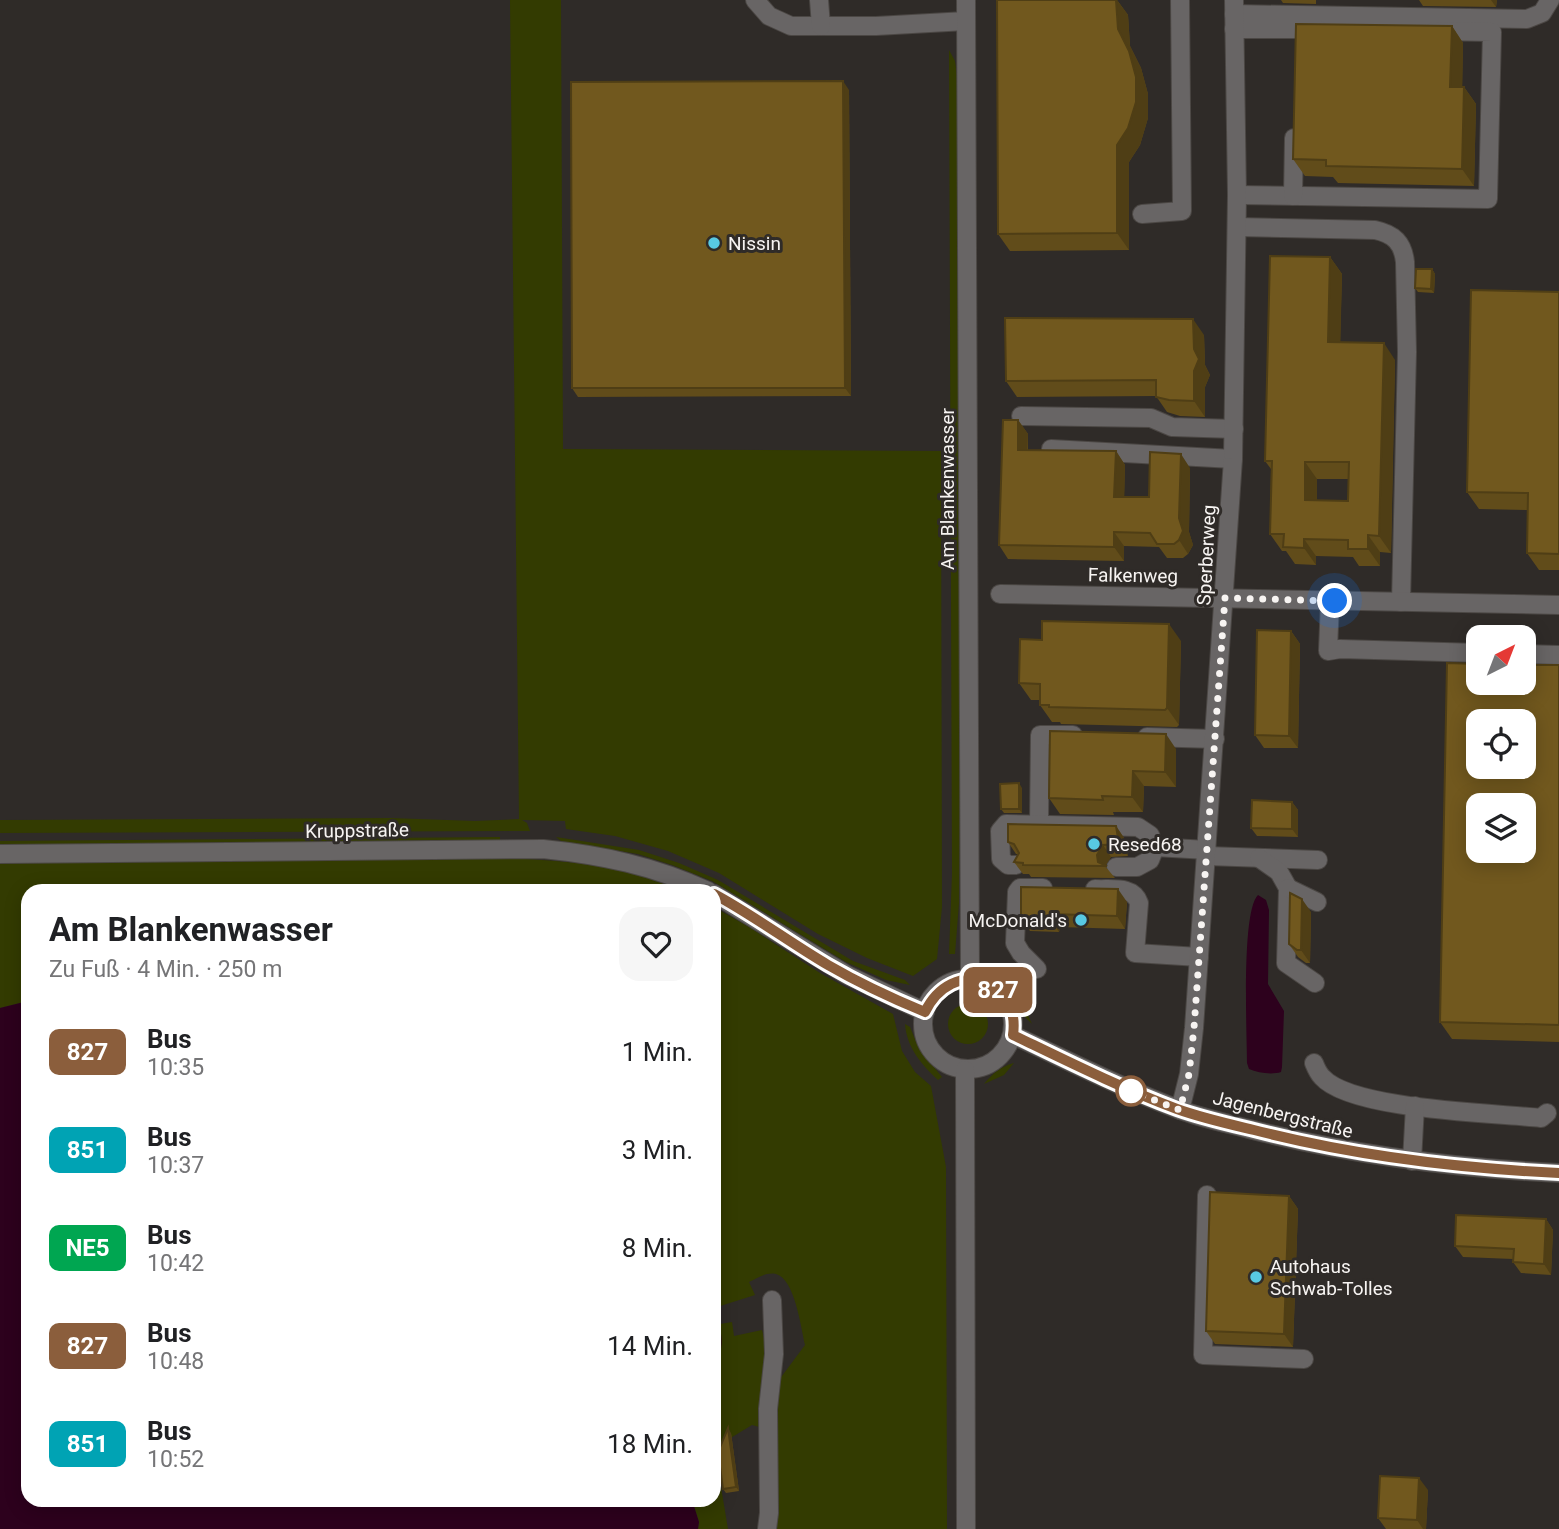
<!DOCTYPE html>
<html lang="de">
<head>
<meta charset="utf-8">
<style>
	body { margin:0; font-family:Roboto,sans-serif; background:#f6f6f6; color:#202124; height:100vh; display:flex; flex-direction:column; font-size:26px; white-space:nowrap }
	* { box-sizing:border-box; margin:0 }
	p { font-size:23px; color:#757577 }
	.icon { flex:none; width:38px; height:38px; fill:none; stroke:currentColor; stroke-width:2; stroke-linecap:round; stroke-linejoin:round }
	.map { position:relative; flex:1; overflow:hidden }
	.sheet { position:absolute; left:21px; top:884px; width:700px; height:623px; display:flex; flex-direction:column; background:#fff; border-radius:21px; box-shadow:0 4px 18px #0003 }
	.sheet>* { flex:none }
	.badge { padding:0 14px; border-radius:10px; font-size:24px; line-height:46px }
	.needle { width:46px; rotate:42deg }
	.controls { position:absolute; left:1466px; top:625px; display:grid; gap:14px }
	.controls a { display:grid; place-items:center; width:70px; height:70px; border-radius:14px; background:#fff; box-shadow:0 4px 18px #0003; font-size:35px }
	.you { position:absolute; width:35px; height:35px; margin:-18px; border:5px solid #fff; border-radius:50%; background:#1a73e8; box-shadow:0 0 0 10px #1a73e833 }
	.map>.badge { position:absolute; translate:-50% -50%; box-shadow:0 0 0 4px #fff }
	.round { display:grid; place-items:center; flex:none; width:74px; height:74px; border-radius:21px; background:#f6f6f6 }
	.headline { display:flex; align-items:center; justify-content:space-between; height:119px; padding:0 28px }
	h1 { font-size:33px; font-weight:700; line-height:52px }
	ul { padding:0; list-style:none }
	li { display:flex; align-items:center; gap:21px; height:98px; padding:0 28px }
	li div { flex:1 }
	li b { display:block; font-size:26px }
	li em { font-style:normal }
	li .badge { min-width:77px; font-weight:700; text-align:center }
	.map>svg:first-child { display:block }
	.green { fill:#333b01 }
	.water { fill:#2d011d }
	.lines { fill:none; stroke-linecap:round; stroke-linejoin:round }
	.minor-casing { stroke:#4b4744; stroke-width:20 }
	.minor { stroke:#686565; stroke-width:18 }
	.wall { fill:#614c1a; fill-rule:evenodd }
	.shaded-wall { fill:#4f3e15 }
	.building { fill:#71581e; stroke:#4f3e15; stroke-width:2; fill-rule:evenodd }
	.line-casing { stroke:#fff; stroke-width:16 }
	.line { stroke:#8b5e3c; stroke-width:10 }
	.walk { stroke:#f7f4f2; stroke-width:7; stroke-dasharray:0 12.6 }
	.poi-dot { fill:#58c9e3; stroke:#2f2b28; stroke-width:2.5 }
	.stop-dot { fill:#fff; stroke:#8b5e3c; stroke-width:3.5 }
	.labels { text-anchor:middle; stroke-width:6; stroke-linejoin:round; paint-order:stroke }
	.poi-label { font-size:19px; fill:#f7f4f2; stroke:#2f2b28; text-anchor:start }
	.street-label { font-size:19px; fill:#f7f4f2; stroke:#2f2b28 }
</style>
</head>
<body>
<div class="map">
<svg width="1559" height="1529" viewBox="0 0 1559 1529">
	<rect width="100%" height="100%" fill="#2f2b28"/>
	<g class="green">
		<polygon points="510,0 561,0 563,449 941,451 942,907 937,959 913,976 867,958 818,934 719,873 668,851 615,836 566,829 565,821 522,820 527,823 530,831 0,833 0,820 390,818 475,821 519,819"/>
		<polygon points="949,50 955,61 957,75 960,794 959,903 955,954 949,954 952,874"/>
		<polygon points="500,837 500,840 0,845 0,841"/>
		<polygon points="556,837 639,850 679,863 718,880 853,961 905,980 910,985 886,980 846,962 712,881 672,865 638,854 561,841"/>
		<path d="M497 858C562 860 621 864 681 891H28V1001L0 1008V863Z"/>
		<path d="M714 907 749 927 820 973 893 1014 902 1051 915 1072 931 1086 946 1167 947 1529H769L776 1384 805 1345C801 1328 795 1279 776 1274 766 1272 758 1278 749 1282L755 1295 714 1308Z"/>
		<path d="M994 968C1022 983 1020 1000 1032 1024L1023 1015 1014 994Z"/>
		<circle cx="968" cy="1024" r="20"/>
		<path d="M905 1024 910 1027 919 1049 942 1077 938 1080C921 1064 907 1048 905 1024Z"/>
		<path d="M1014 1063 1004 1075 984 1084C993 1073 1000 1067 1014 1063Z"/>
		<polygon points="732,1322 734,1336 762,1330 768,1355 763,1428 752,1425 724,1442 716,1457 728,1529 698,1529 699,1522 692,1500 714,1500 714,1366 721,1357 720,1324"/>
	</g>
	<g class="water">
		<path d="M1258 895 1266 900 1269 910 1268 984 1284 1011 1282 1067 1281 1072C1272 1075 1258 1073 1249 1069L1247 1063C1247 1036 1241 911 1258 895Z"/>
		<polygon points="28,1001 28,1500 692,1500 699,1522 698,1529 0,1529 0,1008"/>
		<path d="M714 1313C723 1328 725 1352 714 1366Z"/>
	</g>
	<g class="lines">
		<g class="minor-casing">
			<g id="minor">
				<polyline points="755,0 769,16 791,26 876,26 966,21"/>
				<polyline points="819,0 821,26"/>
				<polyline points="966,0 970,979"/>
				<polyline points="1234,14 1527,19 1542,13 1550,0"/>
				<polyline points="1234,29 1318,29"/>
				<polyline points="1237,195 1488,199 1492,32 1434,31"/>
				<polyline points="1293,196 1294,138"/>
				<polyline points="1142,214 1182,211 1180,0"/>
				<path d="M1237 227 1375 230C1394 234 1403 243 1405 262L1407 352 1401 602"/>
				<polyline points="1021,416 1151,418 1172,427 1234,429"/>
				<polyline points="1051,449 1233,459"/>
				<polyline points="1000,594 1559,605"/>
				<polyline points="1330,600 1328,651 1340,649 1479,653"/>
				<polyline points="1524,654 1559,655"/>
				<polyline points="1147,737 1215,739"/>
				<polyline points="1039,824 1040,735 1073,735"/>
				<polyline points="1155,847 1207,850"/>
				<path d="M0 854 543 849C602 855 654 866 708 891"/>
				<polyline points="1207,856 1318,860"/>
				<polyline points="1259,858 1279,872 1288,888 1286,963 1315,983"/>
				<polyline points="1016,865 1008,865 1001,859 1000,831 1006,824 1138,827 1150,835 1155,847 1150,860 1137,867 1116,867"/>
				<polyline points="1288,888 1317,902"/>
				<path d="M1095 889C1111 890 1133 885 1139 903L1135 953 1199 957"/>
				<polyline points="714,894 847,975 925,1012"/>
				<polyline points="1037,969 1021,953 1015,943 1017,892 1020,888 1043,888"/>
				<circle cx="968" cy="1024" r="45"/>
				<path d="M1013 1035C1067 1060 1121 1088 1178 1109 1201 1118 1226 1123 1249 1129 1352 1155 1454 1168 1559 1173"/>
				<path d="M1314 1063C1316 1068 1319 1074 1322 1077 1351 1110 1495 1113 1541 1118L1547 1113"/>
				<polyline points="965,1070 966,1529"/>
				<polyline points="1180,1110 1189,1074 1194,1028 1233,459 1237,195 1234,0"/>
				<polyline points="1412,1161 1415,1106"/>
				<polyline points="1207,1195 1203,1355 1304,1359"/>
				<polyline points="767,1529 769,1513 768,1409 774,1354 772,1300"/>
			</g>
		</g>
		<use href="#minor" class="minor"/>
	</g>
	<g class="wall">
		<polygon points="997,0 1117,0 1128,15 1130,46 1141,68 1148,94 1148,118 1140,145 1129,162 1129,250 1010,251 998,234"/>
		<polygon points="1281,0 1316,0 1316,4 1283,3"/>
		<polygon points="1419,0 1497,0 1496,7 1423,6"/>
		<polygon points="1452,26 1463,43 1462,87 1464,87 1476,104 1474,186 1338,183 1333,177 1305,176 1293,159"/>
		<polygon points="849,90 851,396 578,397 572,388"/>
		<path d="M1330 257 1342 274 1340 342 1395 360 1391 553 1380 552V566H1359L1353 557 1316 556V565L1295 564 1286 551H1282L1270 534 1271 469 1265 461ZM1317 479H1349L1348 501H1317Z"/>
		<polygon points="1432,269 1435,274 1434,293 1418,292 1415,288"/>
		<polygon points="1559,292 1559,570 1539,570 1527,553 1528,510 1479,509 1467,492"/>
		<polygon points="1204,335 1205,365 1210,375 1205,387 1205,417 1180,416 1167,412 1156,396 1017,397 1006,381"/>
		<polygon points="1018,420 1028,434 1028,450 1116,451 1125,465 1124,497 1149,497 1190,468 1189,532 1193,545 1188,554 1183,558 1167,558 1159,547 1124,546 1124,561 1008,559 999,545"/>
		<polygon points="1291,631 1300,644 1298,748 1264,748 1255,735"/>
		<polygon points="1181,641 1179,725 1177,727 1061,724 1060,722 1052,722 1040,705 1040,700 1031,700 1019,683"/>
		<polygon points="1559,665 1559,1042 1452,1039 1440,1022"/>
		<polygon points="1176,749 1176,787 1144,786 1143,812 1113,812 1114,815 1060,814 1049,798"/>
		<polygon points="1022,788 1022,813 1004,813 1001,809"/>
		<polygon points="1292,802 1298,810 1298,837 1257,836 1251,828"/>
		<polygon points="1116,826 1124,838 1128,856 1111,857 1105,866 1115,878 1031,877 1029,874 1023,874 1014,862 1018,854 1016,854 1008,842"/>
		<polygon points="1127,902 1125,929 1060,927 1059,932 1030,931 1021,918"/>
		<polygon points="1311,912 1310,963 1306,963 1298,957 1289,944"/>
		<polygon points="1289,1196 1298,1209 1293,1347 1215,1344 1206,1331"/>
		<polygon points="1546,1219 1553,1230 1551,1275 1521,1273 1513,1262 1513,1259 1463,1257 1455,1246"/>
		<polygon points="731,1433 739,1491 726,1493 723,1489"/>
		<polygon points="1428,1490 1426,1529 1386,1529 1378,1518"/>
	</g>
	<g class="shaded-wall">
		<polygon points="1116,0 1117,0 1128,15 1130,46 1141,68 1148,94 1148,118 1140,145 1129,162 1129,250 1117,233 1117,145 1118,29"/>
		<polygon points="1491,0 1497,0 1496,7"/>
		<polygon points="1452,26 1463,43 1462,104 1450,87"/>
		<polygon points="843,81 849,90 851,396 845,388"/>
		<polygon points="1464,87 1476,104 1474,186 1462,169"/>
		<polygon points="1330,257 1342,274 1340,359 1328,342"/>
		<polygon points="1432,269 1435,274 1434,293 1431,289"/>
		<polygon points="1193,319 1204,335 1205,365 1210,375 1205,387 1205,417 1194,401"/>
		<polygon points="1384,343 1395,360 1391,553 1379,536"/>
		<polygon points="1018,420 1028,434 1027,463 1018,450"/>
		<polygon points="1116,451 1125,465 1124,510 1114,497"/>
		<polygon points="1181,454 1190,468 1189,532 1193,545 1188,554 1179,540"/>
		<polygon points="1305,462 1317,479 1317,517 1305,500"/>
		<polygon points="1114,532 1124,546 1124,561 1114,547"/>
		<polygon points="1368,535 1380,552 1380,566 1368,549"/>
		<polygon points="1304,539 1316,556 1316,565 1304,548"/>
		<polygon points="1169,624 1181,641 1179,725 1167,708"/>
		<polygon points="1291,631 1300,644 1298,748 1289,736"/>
		<polygon points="1166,734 1176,749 1176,787 1165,772"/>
		<polygon points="1133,771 1144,786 1143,812 1132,797"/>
		<polygon points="1019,783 1022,788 1022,813 1019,809"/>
		<polygon points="1292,802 1298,810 1298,837 1292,829"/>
		<polygon points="1116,826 1124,838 1128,856 1119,844"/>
		<polygon points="1103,845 1111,857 1105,866 1098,862 1097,855"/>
		<polygon points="1118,889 1127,902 1125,929 1117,916"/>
		<polygon points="1302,899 1311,912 1310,963 1301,950"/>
		<polygon points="1051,914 1060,927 1059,932 1050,919"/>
		<polygon points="1289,1196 1298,1209 1293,1347 1284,1334"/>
		<polygon points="1546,1219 1553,1230 1551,1275 1544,1264"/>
		<polygon points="728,1428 731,1433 739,1491 736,1487"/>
		<polygon points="1419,1478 1428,1490 1426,1529 1423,1529 1417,1520"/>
	</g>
	<g class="building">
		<polygon points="997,0 1116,0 1118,29 1129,51 1136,77 1136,102 1128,128 1117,145 1117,233 998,234"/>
		<polygon points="1296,24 1452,26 1450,87 1464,87 1462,169 1326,166 1326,160 1293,159"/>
		<polygon points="843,81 845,388 572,388 571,82"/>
		<path d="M1270 256 1330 257 1328 342 1384 343 1379 536 1368 535V549H1348V540L1304 539V548L1283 547 1284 534H1270L1272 461H1265ZM1305 462H1349L1348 501 1305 500Z"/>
		<polygon points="1416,269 1432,269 1431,289 1415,288"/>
		<polygon points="1471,290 1559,292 1559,554 1527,553 1528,493 1467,492"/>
		<polygon points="1005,318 1193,319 1194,349 1199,359 1194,371 1194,401 1169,400 1156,397 1156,380 1006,381"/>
		<polygon points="1003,420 1018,420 1018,450 1116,451 1114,497 1149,497 1150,452 1181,454 1179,518 1183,531 1179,540 1174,544 1157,544 1150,533 1114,532 1114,547 999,545"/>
		<polygon points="1042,621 1169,624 1167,708 1165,710 1049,707 1049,705 1040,705 1040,684 1019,683 1020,639 1042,640"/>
		<polygon points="1257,630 1291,631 1289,736 1255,735"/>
		<path d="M1447 663 1479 664V682H1524V665H1559V1025L1440 1022ZM1479 721H1524V766H1479ZM1479 805H1524V850H1479Z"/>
		<polygon points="1050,731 1166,734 1165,772 1133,771 1132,797 1102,796 1103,800 1049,798"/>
		<polygon points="1019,783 1019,809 1001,809 1000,784"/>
		<polygon points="1252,800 1292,802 1292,829 1251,828"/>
		<polygon points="1008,824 1116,826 1119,844 1103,845 1097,855 1098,862 1107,866 1023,865 1023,863 1014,862 1019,853 1014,844 1008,842"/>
		<polygon points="1021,887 1118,889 1117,916 1051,914 1050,919 1021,918"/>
		<polygon points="1290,893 1302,899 1301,950 1297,950 1289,944"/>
		<polygon points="1210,1192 1289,1196 1284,1334 1206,1331"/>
		<polygon points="1456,1215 1546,1219 1544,1264 1513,1262 1514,1249 1455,1246"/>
		<polygon points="728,1428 736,1487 723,1489 718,1452"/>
		<polygon points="1380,1476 1419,1478 1417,1520 1378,1518"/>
	</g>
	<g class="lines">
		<g class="line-casing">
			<path id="line" d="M714 894C753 915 789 942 828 965 859 983 891 998 925 1012 952 957 1021 976 1013 1035 1067 1061 1121 1088 1177 1109 1202 1118 1229 1124 1254 1130 1355 1156 1455 1168 1559 1173"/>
		</g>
		<use href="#line" class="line"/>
		<polyline class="walk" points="1131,1091 1180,1110 1189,1074 1194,1028 1225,598 1335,601"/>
	</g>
	<g class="poi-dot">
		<circle cx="714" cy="243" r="7"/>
		<circle cx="1094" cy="844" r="7"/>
		<circle cx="1081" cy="920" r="7"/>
		<circle cx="1256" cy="1277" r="7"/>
	</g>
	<circle class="stop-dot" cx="1131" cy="1091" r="14"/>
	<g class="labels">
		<g class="poi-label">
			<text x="728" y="250">Nissin</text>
			<text x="1108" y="851">Resed68</text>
			<text x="1067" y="927" text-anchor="end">McDonald's</text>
			<text x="1270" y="1273">Autohaus<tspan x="1270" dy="22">Schwab-Tolles</tspan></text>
		</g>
		<g class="street-label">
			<text transform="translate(947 489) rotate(-90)" y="7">Am Blankenwasser</text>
			<text transform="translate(1206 555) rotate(-87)" y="7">Sperberweg</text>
			<text transform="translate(1133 575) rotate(1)" y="7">Falkenweg</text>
			<text transform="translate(357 830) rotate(-1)" y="7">Kruppstraße</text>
			<text transform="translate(1283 1114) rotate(14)" y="7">Jagenbergstraße</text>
		</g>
	</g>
</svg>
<div class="controls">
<a><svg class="needle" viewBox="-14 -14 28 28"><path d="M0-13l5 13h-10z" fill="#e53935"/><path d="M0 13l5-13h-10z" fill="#757577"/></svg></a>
<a><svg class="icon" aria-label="locate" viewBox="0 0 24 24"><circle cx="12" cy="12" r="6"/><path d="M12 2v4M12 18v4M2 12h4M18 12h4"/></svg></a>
<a><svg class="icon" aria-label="layers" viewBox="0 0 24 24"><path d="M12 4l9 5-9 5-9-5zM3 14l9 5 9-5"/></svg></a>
</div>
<div class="you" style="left:1335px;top:601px"></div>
<b class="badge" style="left:998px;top:990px;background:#8b5e3c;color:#fff">827</b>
<section class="sheet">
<div class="headline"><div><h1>Am Blankenwasser</h1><p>Zu Fuß · 4 Min. · 250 m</p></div><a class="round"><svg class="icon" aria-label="heart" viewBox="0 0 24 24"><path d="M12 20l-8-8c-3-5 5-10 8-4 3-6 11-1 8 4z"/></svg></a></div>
<ul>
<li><span class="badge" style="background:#8b5e3c;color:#fff">827</span><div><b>Bus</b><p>10:35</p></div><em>1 Min.</em></li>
<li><span class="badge" style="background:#00a3b4;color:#fff">851</span><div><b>Bus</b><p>10:37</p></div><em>3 Min.</em></li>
<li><span class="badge" style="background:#00a651;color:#fff">NE5</span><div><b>Bus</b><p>10:42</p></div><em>8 Min.</em></li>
<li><span class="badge" style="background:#8b5e3c;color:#fff">827</span><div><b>Bus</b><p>10:48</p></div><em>14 Min.</em></li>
<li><span class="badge" style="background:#00a3b4;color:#fff">851</span><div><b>Bus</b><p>10:52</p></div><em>18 Min.</em></li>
</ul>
</section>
</div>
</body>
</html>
